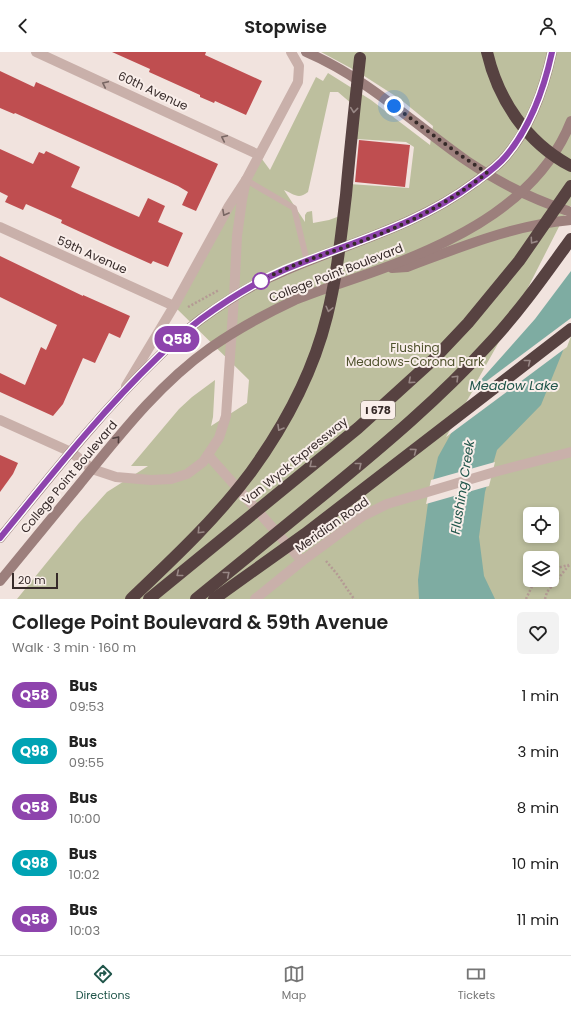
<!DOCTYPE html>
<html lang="en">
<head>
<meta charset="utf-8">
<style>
	body { margin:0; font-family:Poppins,sans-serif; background:#f2f2f2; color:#222; height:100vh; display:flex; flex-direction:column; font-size:15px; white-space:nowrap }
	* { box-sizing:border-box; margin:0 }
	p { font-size:13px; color:#767676 }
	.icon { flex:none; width:22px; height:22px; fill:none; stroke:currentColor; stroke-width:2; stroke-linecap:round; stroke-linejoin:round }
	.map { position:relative; height:547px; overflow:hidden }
	.panel { display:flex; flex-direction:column; background:#fff; flex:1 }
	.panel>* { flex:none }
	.badge { padding:0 8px; border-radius:13px; font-size:14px; line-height:26px }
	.buttons { position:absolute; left:523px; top:455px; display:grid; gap:8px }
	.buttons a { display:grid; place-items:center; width:36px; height:36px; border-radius:6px; background:#fff; box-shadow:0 2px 6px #0003; font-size:20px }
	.scale { position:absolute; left:12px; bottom:10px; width:46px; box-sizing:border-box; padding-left:4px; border:2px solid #362a29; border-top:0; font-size:11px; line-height:14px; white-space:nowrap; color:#362a29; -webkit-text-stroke:3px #f9eeea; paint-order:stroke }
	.you { position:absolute; width:20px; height:20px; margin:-10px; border:3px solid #fff; border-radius:50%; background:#1a73e8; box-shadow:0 0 0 6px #1a73e833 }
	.map>.badge { position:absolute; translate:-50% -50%; box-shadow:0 0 0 2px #fff }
	.round { display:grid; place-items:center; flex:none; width:42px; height:42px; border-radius:6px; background:#f2f2f2 }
	.headline { display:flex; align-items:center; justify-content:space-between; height:68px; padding:0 12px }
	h1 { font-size:19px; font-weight:600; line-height:30px }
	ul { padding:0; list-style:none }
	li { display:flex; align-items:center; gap:12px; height:56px; padding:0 12px }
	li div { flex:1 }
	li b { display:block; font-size:15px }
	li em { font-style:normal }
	li .badge { min-width:44px; font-weight:700; text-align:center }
	header { display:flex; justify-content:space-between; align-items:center; height:52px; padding:0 12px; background:#fff; font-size:18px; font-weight:600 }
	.dock { display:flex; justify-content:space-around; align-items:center; height:56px; border-top:1px solid #e0e0e0; background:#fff; font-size:11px; color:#767676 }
	.dock a { display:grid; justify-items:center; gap:2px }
	.dock .current { color:#21564b }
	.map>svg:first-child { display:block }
	.green { fill:#bdbf9e; fill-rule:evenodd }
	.water { fill:#7eaca2 }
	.pier { fill:#f1e3de }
	.building { fill:#bf4e50 }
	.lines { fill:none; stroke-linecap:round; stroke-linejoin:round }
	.path { stroke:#b49a94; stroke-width:2.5; stroke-dasharray:2 2; stroke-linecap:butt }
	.lane { stroke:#c9b0aa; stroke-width:6 }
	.street { stroke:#c9b0aa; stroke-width:10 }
	.secondary { stroke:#9c7f7c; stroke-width:10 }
	.highway-bridge { stroke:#574241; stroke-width:12 }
	.oneway { stroke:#786663 }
	.oneway2 { stroke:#988785 }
	.oneway3 { stroke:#503f3e }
	.line-casing { stroke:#fff; stroke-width:9 }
	.line { stroke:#8e44ad; stroke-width:6 }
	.walk { stroke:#362a29; stroke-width:4; stroke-dasharray:0 7.2 }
	.stop-dot { fill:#fff; stroke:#8e44ad; stroke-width:2 }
	.labels { text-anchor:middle; stroke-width:4; stroke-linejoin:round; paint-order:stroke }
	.shield { fill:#f9eeea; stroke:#706563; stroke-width:1 }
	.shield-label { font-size:11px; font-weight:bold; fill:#362a29 }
	.street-label { font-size:12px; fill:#362a29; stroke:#f9eeea }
	.park-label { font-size:12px; fill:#50532e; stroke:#f9eeea }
	.water-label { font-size:13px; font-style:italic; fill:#21564b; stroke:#f9eeea }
</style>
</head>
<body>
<header><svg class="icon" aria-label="back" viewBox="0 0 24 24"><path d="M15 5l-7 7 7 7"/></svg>Stopwise<svg class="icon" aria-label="person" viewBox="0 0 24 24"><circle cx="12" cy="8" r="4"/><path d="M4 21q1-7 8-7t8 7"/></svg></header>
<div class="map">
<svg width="571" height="547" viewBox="0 0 571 547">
	<rect width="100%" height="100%" fill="#f1e3de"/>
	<path class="green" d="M321 0H571V547H17L79 471 107 440 148 414H131L179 357 192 345 215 328 213 365 211 374 247 351 249 328 174 254 259 103 270 118 316 25 323 29 328 21 371 48 430 93 433 74 400 47 358 20ZM330 40H338L359 58 356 87 406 90 414 95 409 136 349 132 348 161 329 168 313 171 312 159 307 160 305 163V170L284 138C294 142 298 148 308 140ZM530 462H552V484H530ZM530 506H552V528H530Z"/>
	<polygon class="water" points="571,156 571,279 541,353 497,398 485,440 479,485 484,524 495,547 419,547 418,528 423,488 428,451 438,405 515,266"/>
	<g class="pier">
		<polygon points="571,154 571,219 535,267 472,338 513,265 569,155"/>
		<polygon points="571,266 571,284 567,295 446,385 472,340"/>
		<polygon points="495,410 489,434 426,452 431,428"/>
	</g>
	<g class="building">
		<polygon points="112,0 206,0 205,3 262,29 246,63 215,49 214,51 200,45 200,43 149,20 150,17"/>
		<polygon points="0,19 34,35 36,30 218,112 196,159 182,153 188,140 178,134 15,61 14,62 0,56"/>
		<polygon points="359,88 410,93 405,135 355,130"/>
		<polygon points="0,97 33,112 39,100 44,102 46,99 80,115 71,135 139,165 148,146 165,154 158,170 183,181 168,215 153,209 151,212 113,195 61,171 62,168 26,152 23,158 5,150 8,144 0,140"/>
		<polygon points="0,204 83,244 83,243 130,264 120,286 109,281 95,311 83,306 63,352 53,364 0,340 0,321 25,333 41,295 46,298 57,273 0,245"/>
		<polygon points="0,403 18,411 13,422 0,440"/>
	</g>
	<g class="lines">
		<g class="path">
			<polyline points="188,255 219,238"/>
			<polyline points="326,509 337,522 354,547"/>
			<polyline points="552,517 569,513"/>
			<polyline points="526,547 534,530 536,528"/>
			<polyline points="545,547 547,540 570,512"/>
		</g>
		<polyline class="lane" points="246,128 294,156 307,209"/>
		<g class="street">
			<polyline points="36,0 259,103"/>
			<polyline points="0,175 174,254"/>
			<polyline points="126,334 174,254 229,154 246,128 298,30 299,14 291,0"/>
			<polyline points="0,368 71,400 92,417 116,425 151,428 171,427 187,422 203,410 219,386 226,364 234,245 237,184 242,148 246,128"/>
			<polyline points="208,403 302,509"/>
			<polyline points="255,547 302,509 363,464 387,452 498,419 571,400"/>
		</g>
		<g class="secondary">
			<path d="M306 0C367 26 414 72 467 109 499 131 535 148 571 160"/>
			<path d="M392 216 407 215C461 195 513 173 571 168"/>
			<path d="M0 486C50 425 99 362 156 307 170 293 185 279 201 267 227 248 254 231 284 219 348 191 417 174 474 131 485 123 497 115 506 104 531 75 544 37 552 0"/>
			<path d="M0 529C26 497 53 465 79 433 119 384 158 333 210 296 236 278 265 262 295 248 324 236 355 227 384 216 459 188 540 148 571 69"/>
		</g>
		<g class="highway-bridge">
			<path d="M487 0C498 48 527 91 571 114"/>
			<path d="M131 547C173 507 216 467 251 420 285 373 313 321 327 264 337 224 341 184 346 143 350 97 355 51 360 6"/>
			<polyline points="149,547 358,376 434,307 468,271 519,209 571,134"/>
			<path d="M196 547C240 511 284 475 328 439 384 393 440 346 489 292 519 260 545 223 571 187"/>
			<polyline points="214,547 305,482 571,277"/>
		</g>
	</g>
	<defs><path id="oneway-chevron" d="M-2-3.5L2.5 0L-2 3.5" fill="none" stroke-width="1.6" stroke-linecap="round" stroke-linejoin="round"/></defs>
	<g class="oneway">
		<use href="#oneway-chevron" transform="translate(105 32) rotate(-155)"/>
		<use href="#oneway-chevron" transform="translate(224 86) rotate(-155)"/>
		<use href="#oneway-chevron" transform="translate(225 161) rotate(119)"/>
	</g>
	<g class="oneway2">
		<use href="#oneway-chevron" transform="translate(354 58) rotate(96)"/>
		<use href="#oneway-chevron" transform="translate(533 189) rotate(125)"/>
		<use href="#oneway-chevron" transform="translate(329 257) rotate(104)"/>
		<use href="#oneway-chevron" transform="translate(528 310) rotate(-38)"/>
		<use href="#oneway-chevron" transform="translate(456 326) rotate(-45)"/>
		<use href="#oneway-chevron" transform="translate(411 329) rotate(138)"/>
		<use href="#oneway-chevron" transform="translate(280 376) rotate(120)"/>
		<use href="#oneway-chevron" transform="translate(414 399) rotate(-37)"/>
		<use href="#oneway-chevron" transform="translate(312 413) rotate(141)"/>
		<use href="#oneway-chevron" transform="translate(359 413) rotate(-39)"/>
		<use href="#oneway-chevron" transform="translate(200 479) rotate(134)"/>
		<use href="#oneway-chevron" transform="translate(179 522) rotate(141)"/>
		<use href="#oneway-chevron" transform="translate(227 522) rotate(-39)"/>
	</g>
	<use class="oneway3" href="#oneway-chevron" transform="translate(117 387) rotate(-50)"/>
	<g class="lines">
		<g class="line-casing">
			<path id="line" d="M0 486C50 425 99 362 156 307 170 293 185 279 201 267 227 248 254 231 284 218 348 191 417 174 474 131 485 123 497 115 506 104 531 74 544 37 552 0"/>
		</g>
		<use href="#line" class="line"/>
		<path class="walk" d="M261 229C297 209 337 199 375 184 416 168 452 148 487 121L460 103 394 54"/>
	</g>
	<circle class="stop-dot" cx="261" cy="229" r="8"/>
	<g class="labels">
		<rect class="shield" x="361" y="349" width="34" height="18" rx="3"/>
		<g class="shield-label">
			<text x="378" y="362">I 678</text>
		</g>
		<g class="street-label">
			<text transform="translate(153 39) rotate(25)" y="4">60th Avenue</text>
			<text transform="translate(92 203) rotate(24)" y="4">59th Avenue</text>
			<text transform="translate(336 221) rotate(-21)" y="4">College Point Boulevard</text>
			<text transform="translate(295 409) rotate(-39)" y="4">Van Wyck Expressway</text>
			<text transform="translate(69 425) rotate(-50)" y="4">College Point Boulevard</text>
			<text transform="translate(332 473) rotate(-35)" y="4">Meridian Road</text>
		</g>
		<g class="park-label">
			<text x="415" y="300">Flushing<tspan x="415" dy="14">Meadows-Corona Park</tspan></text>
		</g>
		<g class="water-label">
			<text x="514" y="338">Meadow Lake</text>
			<text transform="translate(462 435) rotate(-81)" y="5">Flushing Creek</text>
		</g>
	</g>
</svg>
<div class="buttons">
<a><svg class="icon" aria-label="locate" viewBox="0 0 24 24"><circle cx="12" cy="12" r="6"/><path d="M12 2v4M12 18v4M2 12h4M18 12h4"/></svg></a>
<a><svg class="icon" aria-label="layers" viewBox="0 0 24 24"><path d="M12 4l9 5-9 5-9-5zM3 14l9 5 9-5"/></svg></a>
</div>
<div class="scale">20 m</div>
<div class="you" style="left:394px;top:54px"></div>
<b class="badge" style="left:177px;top:287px;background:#8e44ad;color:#fff">Q58</b>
</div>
<section class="panel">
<div class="headline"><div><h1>College Point Boulevard &amp; 59th Avenue</h1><p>Walk · 3 min · 160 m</p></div><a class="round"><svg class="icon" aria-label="heart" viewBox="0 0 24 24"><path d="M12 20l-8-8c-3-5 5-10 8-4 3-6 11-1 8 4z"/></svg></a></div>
<ul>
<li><span class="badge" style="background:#8e44ad;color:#fff">Q58</span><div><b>Bus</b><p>09:53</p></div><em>1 min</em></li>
<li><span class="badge" style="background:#00a3b4;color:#fff">Q98</span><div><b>Bus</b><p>09:55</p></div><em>3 min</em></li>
<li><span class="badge" style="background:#8e44ad;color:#fff">Q58</span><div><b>Bus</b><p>10:00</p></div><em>8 min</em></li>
<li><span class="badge" style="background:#00a3b4;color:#fff">Q98</span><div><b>Bus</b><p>10:02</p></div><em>10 min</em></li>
<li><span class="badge" style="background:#8e44ad;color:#fff">Q58</span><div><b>Bus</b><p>10:03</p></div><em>11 min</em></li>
</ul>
</section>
<nav class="dock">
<a class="current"><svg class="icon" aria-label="directions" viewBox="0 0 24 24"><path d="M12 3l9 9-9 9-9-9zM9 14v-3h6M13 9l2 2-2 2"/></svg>Directions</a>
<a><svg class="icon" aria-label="map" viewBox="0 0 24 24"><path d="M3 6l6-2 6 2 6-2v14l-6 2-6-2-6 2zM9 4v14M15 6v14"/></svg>Map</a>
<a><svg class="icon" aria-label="tickets" viewBox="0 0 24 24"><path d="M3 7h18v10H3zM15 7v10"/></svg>Tickets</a>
</nav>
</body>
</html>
